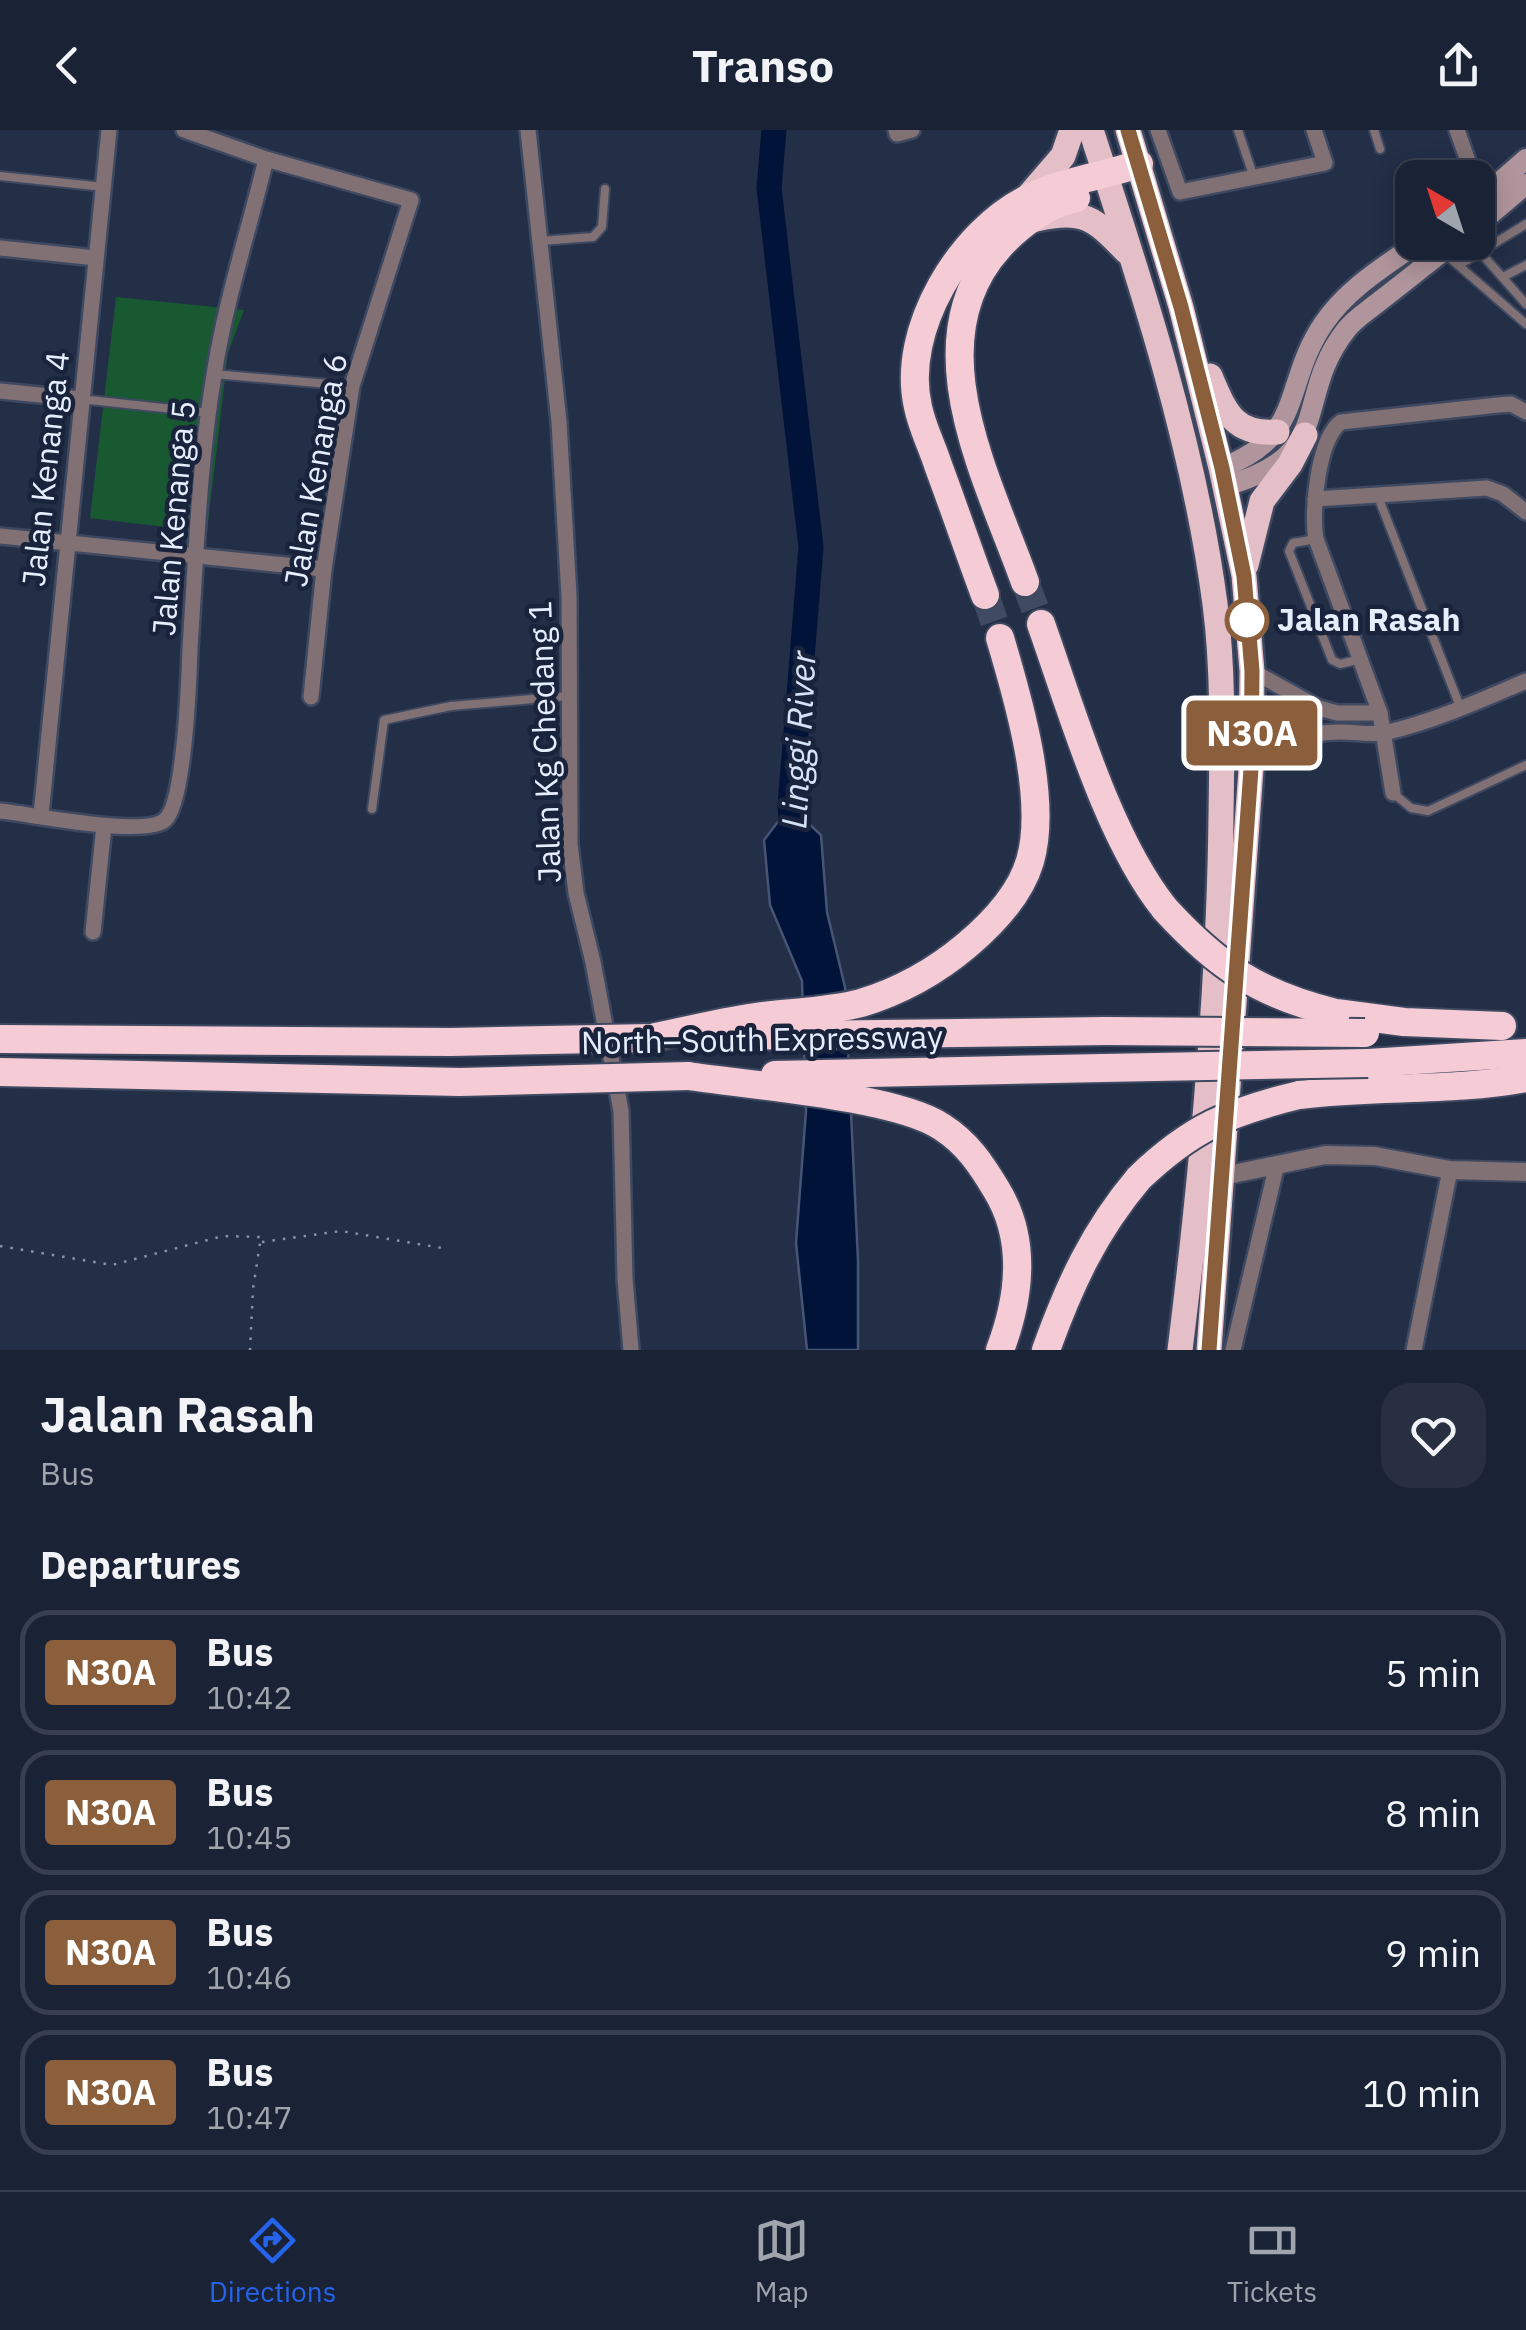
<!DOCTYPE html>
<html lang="en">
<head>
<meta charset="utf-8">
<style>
	body { margin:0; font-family:"IBM Plex Sans",sans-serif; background:#272f41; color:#f1f3f6; height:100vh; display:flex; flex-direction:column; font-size:38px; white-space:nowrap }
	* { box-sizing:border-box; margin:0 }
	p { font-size:32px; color:#9fa4ad }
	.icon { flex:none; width:55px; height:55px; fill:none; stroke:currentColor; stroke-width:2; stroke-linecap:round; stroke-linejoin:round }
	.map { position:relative; height:1220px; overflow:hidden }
	.side { display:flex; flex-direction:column; background:#1a2235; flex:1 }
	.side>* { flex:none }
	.badge { padding:0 20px; border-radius:8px; font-size:35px; line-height:65px }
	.needle { width:65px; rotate:321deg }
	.controls { position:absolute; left:1395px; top:30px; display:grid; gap:20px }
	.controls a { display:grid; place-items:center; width:100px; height:100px; border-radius:20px; background:#1a2235; box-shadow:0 5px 25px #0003,0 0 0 2px #383f50; font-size:50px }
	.map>.badge { position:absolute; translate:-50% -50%; box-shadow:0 0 0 5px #fff }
	h2 { padding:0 40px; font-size:38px; line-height:90px }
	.round { display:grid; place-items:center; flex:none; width:105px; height:105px; border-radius:30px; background:#272f41 }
	.summary { display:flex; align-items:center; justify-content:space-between; height:170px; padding:0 40px }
	h1 { font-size:48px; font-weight:700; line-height:75px }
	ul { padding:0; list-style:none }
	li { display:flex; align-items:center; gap:30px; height:125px; margin:0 20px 15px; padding:0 20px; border:5px solid #383f50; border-radius:30px }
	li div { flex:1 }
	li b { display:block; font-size:38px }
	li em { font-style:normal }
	li .badge { min-width:110px; font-weight:700; text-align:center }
	header { display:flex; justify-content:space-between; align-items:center; height:130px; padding:0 40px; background:#1a2235; font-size:45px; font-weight:700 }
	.menu { display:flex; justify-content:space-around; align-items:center; height:140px; border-top:2px solid #383f50; background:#1a2235; font-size:28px; color:#9fa4ad }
	.menu a { display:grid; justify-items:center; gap:5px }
	.menu .active { color:#2563eb }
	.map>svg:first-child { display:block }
	.green { fill:#195932 }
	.water { fill:#011338; stroke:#465573; stroke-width:2.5 }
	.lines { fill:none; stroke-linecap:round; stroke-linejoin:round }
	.river { stroke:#011338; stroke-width:25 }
	.motorway-tunnel { stroke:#404b62; stroke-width:28; stroke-dasharray:28 14; stroke-linecap:butt }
	.service-casing { stroke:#3e4961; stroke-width:12 }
	.minor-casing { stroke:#3e4961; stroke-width:20 }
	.tertiary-casing { stroke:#3e4961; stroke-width:22 }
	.secondary-casing { stroke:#3e4961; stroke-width:25 }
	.trunk-casing { stroke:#3e4961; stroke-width:30 }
	.motorway-casing { stroke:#3e4961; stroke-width:32 }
	.path { stroke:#8a94a8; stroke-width:2.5; stroke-dasharray:2.5 8; stroke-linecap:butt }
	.service { stroke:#817174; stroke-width:8 }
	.minor { stroke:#817174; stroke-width:15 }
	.tertiary { stroke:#817174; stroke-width:18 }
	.secondary { stroke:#b0969c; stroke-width:20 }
	.trunk { stroke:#e4bfc8; stroke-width:25 }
	.motorway { stroke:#f5ccd5; stroke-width:28 }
	.motorway-bridge-casing { stroke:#3e4961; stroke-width:32; stroke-linecap:butt }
	.motorway-bridge { stroke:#f5ccd5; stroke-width:28 }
	.line-casing { stroke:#fff; stroke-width:22 }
	.line { stroke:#8b5e3c; stroke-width:15 }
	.stop-dot { fill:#fff; stroke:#8b5e3c; stroke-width:5 }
	.labels { text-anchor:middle; stroke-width:9; stroke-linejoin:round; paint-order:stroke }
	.street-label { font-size:32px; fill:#e6eefe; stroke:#19243c }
	.stop-label { font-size:32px; font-weight:bold; fill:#e6eefe; stroke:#19243c; text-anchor:start }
	.water-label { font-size:35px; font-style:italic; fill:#d5e3f7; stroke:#19243c }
</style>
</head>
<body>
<header><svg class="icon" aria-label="back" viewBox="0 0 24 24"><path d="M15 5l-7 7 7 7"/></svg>Transo<svg class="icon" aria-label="share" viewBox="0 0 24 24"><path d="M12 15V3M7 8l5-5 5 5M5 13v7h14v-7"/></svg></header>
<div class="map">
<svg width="1526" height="1220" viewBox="0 0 1526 1220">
	<rect width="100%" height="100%" fill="#232e47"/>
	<polygon class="green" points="116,167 244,180 228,223 207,402 90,388"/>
	<polygon class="water" points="790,676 821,705 827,782 845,857 858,1130 858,1220 807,1220 796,1113 806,981 802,851 770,775 764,710"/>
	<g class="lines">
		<polyline class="river" points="774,0 769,58 811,417 790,676 792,706"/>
		<g class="motorway-tunnel">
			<polyline points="1025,452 1041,494"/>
			<polyline points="985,465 1000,508"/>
		</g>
		<g class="service-casing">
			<g id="service">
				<polyline points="1238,0 1254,48"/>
				<polyline points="1374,0 1380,19"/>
				<polyline points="0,46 104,57"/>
				<polyline points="540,111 593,107 602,97 605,59"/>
				<polyline points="1443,122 1526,194"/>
				<polyline points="1480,122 1526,174"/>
				<polyline points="1459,135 1526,94"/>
				<polyline points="1503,147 1526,135"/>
				<polyline points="214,244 352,256"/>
				<polyline points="80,269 210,283"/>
				<polyline points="1377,364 1461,579"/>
				<polyline points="1316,409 1293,413 1289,421 1332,530 1340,534 1361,529"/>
				<polyline points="1393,663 1411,678 1428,681 1526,635"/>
				<polyline points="372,679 384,590 451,576 568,566"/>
			</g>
		</g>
		<g class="minor-casing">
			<g id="minor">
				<polyline points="184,0 266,29 411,70 352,256 324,439 311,567"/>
				<polyline points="528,0 559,292 569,466 570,714 576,763 593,832 621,981 625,1149 631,1220"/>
				<polyline points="896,0 897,4 912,0"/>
				<polyline points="1158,0 1180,62 1325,33 1314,0"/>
				<polyline points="1457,0 1474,48"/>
				<polyline points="0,118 96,128"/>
				<polyline points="0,261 80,269"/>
				<polyline points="1315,369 1487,358 1503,364 1526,382"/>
				<polyline points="0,406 324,439"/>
				<polyline points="1252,541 1319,578 1337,583 1380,583"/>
				<path d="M1251 639C1282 614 1300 602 1341 602 1357 602 1373 606 1388 602 1435 591 1481 570 1526 551"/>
				<path d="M1393 663 1380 583 1316 409C1311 382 1318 308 1341 292L1498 275 1511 274 1526 282"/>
				<path d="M0 681C31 684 145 708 165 690 185 673 189 548 190 518 196 428 199 334 214 245 225 172 249 100 266 29"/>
				<polyline points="41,685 109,0"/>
				<polyline points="93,802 104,696"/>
				<polyline points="1233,1220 1277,1034"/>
				<polyline points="1414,1220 1450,1040"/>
			</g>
		</g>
		<g class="tertiary-casing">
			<polyline id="tertiary" points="1223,1046 1325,1025 1375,1026 1450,1040 1526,1042"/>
		</g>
		<g class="secondary-casing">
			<g id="secondary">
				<polyline points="1478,71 1526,29"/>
				<polyline points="1478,95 1526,54"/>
				<path d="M1221 338C1306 307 1282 254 1324 193 1348 158 1385 136 1419 112"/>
				<path d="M1225 356C1338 325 1292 269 1346 200 1355 188 1369 180 1381 170 1406 151 1430 131 1455 112"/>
			</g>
		</g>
		<g class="trunk-casing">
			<g id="trunk">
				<path d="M1091 0C1141 153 1194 314 1215 474 1224 544 1222 616 1221 686 1219 864 1202 1043 1180 1220"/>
				<polyline points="1128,0 1181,177 1221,338 1244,446 1252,541 1251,639 1209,1220"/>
				<polyline points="1026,69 1063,26 1072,0"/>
				<path d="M1036 89C1083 78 1094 88 1126 121"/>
				<path d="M1210 246C1225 281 1233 305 1277 302"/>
				<polyline points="1246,435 1262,371 1290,334 1305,305"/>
			</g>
		</g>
		<g class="motorway-casing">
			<g id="motorway">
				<path d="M1025 452C989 351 913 212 999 117 1019 95 1047 74 1076 68"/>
				<path d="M985 465C969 422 954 378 938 335 932 316 922 297 918 277 900 200 961 101 1029 68 1063 51 1103 46 1139 34"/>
				<path d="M1041 494C1072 581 1108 708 1165 779"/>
				<polyline points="1336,883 1404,892 1502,896"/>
				<polyline points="728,906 1106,901"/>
				<path d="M651 908C685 901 720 892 755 887 790 882 827 882 861 873 901 861 935 842 967 815 992 794 1020 765 1030 731 1048 670 1018 568 1000 508"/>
				<polyline points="0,909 451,912"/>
				<polyline points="1368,933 1526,923"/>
				<polyline points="0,942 460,952"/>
				<polyline points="775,945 1103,938"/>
				<path d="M688 946C748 955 896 966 942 997 967 1013 981 1034 996 1059 1027 1109 1020 1167 1000 1220"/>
				<path d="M1299 965C1374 955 1453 962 1526 948"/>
				<path d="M1046 1220C1069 1156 1094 1101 1139 1048"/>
			</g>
		</g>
		<g class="path">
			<polyline points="262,1112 341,1101 448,1119"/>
			<polyline points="0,1116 112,1135 223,1106 261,1107 253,1159 250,1220"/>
		</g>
		<use href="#service" class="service"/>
		<use href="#minor" class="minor"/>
		<use href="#tertiary" class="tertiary"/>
		<use href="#secondary" class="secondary"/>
		<use href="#trunk" class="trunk"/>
		<use href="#motorway" class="motorway"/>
		<g class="motorway-bridge-casing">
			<g id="motorway-bridge">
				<path d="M1165 779C1217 836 1260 865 1336 883"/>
				<polyline points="1106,901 1365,903"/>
				<polyline points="451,912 651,908"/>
				<polyline points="1103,938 1368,933"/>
				<polyline points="460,952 688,946"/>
				<path d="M1139 1048C1191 998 1229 982 1299 965"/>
			</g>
		</g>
		<use href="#motorway-bridge" class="motorway-bridge"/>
	</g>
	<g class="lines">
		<g class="line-casing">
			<polyline id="line" points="1128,0 1181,177 1222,338 1244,446 1252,541 1251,639 1209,1220"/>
		</g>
		<use href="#line" class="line"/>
	</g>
	<circle class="stop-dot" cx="1247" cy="490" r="20"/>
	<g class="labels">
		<g class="street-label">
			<text transform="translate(46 339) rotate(-84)" y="11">Jalan Kenanga 4</text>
			<text transform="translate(316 340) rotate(-80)" y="11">Jalan Kenanga 6</text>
			<text transform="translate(174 388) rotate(-85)" y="11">Jalan Kenanga 5</text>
			<text transform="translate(545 612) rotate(-92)" y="11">Jalan Kg Chedang 1</text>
			<text transform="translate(762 910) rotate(-1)" y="11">North–South Expressway</text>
		</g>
		<g class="stop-label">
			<text x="1277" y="501">Jalan Rasah</text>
		</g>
		<g class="water-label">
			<text transform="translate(799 610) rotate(-87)" y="12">Linggi River</text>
		</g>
	</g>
</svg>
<div class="controls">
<a><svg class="needle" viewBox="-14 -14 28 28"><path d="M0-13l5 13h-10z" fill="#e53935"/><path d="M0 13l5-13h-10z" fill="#9fa4ad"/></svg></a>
</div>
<b class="badge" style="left:1252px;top:603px;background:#8b5e3c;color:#fff">N30A</b>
</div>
<section class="side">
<div class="summary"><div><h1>Jalan Rasah</h1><p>Bus</p></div><a class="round"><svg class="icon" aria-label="heart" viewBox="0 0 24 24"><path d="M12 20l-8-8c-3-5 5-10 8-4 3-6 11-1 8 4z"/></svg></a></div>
<h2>Departures</h2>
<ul>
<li><span class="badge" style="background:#8b5e3c;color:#fff">N30A</span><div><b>Bus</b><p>10:42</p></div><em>5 min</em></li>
<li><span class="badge" style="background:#8b5e3c;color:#fff">N30A</span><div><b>Bus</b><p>10:45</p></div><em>8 min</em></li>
<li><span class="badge" style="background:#8b5e3c;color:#fff">N30A</span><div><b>Bus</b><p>10:46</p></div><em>9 min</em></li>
<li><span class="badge" style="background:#8b5e3c;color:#fff">N30A</span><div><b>Bus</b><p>10:47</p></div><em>10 min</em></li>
</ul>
</section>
<nav class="menu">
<a class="active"><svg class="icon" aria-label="directions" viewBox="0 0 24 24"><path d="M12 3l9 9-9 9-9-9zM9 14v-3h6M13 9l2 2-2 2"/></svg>Directions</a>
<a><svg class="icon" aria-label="map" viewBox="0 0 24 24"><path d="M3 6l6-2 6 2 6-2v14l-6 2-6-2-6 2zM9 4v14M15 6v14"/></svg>Map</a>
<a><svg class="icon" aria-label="tickets" viewBox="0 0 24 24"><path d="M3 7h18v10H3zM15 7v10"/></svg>Tickets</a>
</nav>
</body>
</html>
